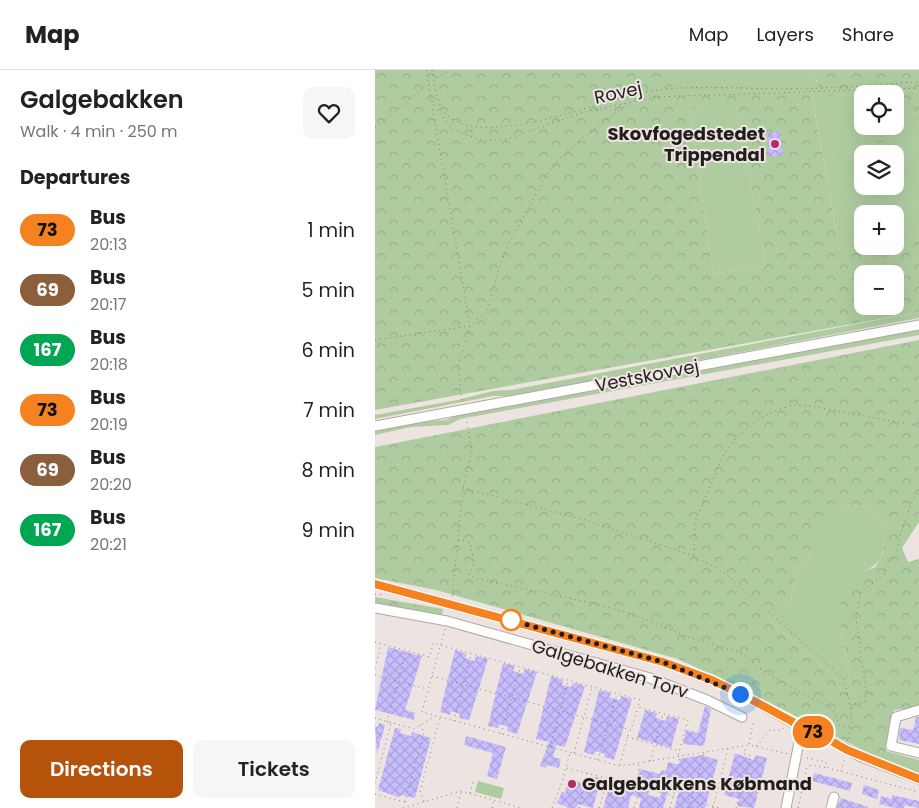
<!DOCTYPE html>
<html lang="en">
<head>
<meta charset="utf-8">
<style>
	body { margin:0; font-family:Poppins,sans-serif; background:#f6f6f6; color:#222; height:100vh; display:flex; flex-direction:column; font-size:19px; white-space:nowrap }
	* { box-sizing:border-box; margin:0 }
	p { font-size:16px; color:#767676 }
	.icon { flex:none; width:28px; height:28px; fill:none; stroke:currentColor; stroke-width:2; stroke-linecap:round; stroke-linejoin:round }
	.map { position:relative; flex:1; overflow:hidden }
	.details { display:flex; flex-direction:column; background:#fff; width:375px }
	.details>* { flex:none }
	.badge { padding:0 10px; border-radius:16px; font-size:18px; line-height:32px }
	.fabs { position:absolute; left:479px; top:15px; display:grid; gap:10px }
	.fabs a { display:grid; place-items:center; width:50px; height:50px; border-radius:10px; background:#fff; box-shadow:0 5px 20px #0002; font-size:25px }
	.you { position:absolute; width:25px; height:25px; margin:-12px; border:4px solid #fff; border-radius:50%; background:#1a73e8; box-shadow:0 0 0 8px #1a73e833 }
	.map>.badge { position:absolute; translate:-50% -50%; box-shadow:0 0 0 2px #fff }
	h2 { padding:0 20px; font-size:19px; line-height:45px }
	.round { display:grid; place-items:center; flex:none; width:52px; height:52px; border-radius:10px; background:#f6f6f6 }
	.summary { display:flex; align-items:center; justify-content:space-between; height:85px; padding:0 20px }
	h1 { font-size:24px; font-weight:600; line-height:38px }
	.action { display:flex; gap:10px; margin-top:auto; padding:10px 20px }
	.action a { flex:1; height:58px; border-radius:10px; background:#b45309; color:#fff; font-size:20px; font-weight:600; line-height:58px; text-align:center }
	.action a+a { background:#f6f6f6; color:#222 }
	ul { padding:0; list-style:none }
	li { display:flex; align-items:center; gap:15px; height:60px; padding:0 20px }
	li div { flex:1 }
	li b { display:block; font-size:19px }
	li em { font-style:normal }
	li .badge { min-width:55px; font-weight:700; text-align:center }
	header { display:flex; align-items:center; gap:30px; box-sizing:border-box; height:70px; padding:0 25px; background:#fff; border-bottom:1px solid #e0e0e0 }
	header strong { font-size:24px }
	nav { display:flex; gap:28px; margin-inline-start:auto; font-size:18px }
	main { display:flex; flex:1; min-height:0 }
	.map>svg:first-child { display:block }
	.green { fill:#afcca1 }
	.forest { fill:url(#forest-crowns); fill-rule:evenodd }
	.building { fill:url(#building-cross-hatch); fill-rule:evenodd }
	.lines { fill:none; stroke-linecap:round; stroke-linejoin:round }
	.minor-casing { stroke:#afa7a4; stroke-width:11 }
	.path { stroke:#817b79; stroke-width:1; stroke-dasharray:1 4; stroke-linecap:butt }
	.minor { stroke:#fff; stroke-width:9 }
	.line-casing { stroke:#fff; stroke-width:11 }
	.line { stroke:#f58220; stroke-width:8 }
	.walk { stroke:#201d1c; stroke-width:5; stroke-dasharray:0 9 }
	.poi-dot { fill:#b32b6c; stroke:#ede4e1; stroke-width:2 }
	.stop-dot { fill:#fff; stroke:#f58220; stroke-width:2.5 }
	.labels { text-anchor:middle; stroke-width:4; stroke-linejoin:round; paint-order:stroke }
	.street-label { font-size:18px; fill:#201d1c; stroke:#ede4e1 }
	.poi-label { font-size:18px; font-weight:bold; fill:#201d1c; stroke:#ede4e1; text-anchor:end }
</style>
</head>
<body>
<header>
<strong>Map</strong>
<nav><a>Map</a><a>Layers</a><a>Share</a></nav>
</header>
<main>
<section class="details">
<div class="summary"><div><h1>Galgebakken</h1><p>Walk · 4 min · 250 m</p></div><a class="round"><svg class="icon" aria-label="heart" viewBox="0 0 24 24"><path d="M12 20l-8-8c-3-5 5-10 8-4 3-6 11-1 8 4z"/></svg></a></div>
<h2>Departures</h2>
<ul>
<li><span class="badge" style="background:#f58220;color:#111">73</span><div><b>Bus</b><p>20:13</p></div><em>1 min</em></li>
<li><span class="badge" style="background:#8b5e3c;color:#fff">69</span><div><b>Bus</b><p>20:17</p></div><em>5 min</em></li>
<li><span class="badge" style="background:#00a651;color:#fff">167</span><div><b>Bus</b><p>20:18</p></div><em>6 min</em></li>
<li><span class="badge" style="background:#f58220;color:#111">73</span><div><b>Bus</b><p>20:19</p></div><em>7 min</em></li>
<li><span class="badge" style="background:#8b5e3c;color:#fff">69</span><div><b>Bus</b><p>20:20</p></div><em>8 min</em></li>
<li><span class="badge" style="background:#00a651;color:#fff">167</span><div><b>Bus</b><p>20:21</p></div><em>9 min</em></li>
</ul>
<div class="action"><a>Directions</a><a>Tickets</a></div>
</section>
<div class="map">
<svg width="544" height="738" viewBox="0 0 544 738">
	<defs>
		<pattern id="forest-crowns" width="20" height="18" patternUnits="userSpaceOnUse" patternTransform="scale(1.25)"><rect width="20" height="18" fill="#afcca1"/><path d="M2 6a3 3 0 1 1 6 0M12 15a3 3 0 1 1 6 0" fill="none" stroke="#96af8a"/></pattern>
		<pattern id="building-cross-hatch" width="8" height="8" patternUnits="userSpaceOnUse" patternTransform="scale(1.25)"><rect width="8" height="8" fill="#c7bdfe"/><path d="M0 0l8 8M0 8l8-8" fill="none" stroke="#aba2d9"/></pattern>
	</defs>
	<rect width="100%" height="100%" fill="#ede4e1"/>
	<g class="green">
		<polygon points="301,0 437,0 443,14 442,17 301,17"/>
		<polygon points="480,25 489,84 488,116 520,116 520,84 496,84 495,74 508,72 505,56 520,56 520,48 544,42 544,166 520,170 520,144 488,144 488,176 490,176 465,181 437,26"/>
		<polygon points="362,35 391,196 338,204 314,38"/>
		<polygon points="544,242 544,248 136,326 118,326 0,349 0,345 82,330 118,321 136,320"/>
		<polygon points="544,260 544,265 85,349 73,355 36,357 0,365 0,361 34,353 71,350 84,344"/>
		<path d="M469 434 492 437 511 454C509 477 511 493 487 502L465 555 477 620 467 622 458 606 396 552 414 535 423 500 434 487 441 453Z"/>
		<polygon points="511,681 544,690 544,704 509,691"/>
		<polygon points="103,711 129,718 126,729 100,722"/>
	</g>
	<g class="forest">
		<path d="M0 0H301V17H442L443 14 437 0H544V42L520 48V24H488V56H505L508 72 496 74V84H489L480 25 437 27 465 181 490 176H520V170L544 166V242L0 340ZM362 36 391 196 338 204 314 38ZM488 204H520V236H488Z"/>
		<path d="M544 270V452L527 478 533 492 544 489V637L519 640 509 691 364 617 303 589 61 520 0 508V377ZM470 434 492 437 511 454 508 483 500 497 487 502 470 519 466 532 465 555 477 620 467 622 458 606 396 552 414 535 423 500 434 487 442 453Z"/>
		<polygon points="0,527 68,539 67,545 0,534"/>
	</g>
	<g class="building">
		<polygon points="405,61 408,85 394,87 392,63"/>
		<polygon points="13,577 47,586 30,640 40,643 39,650 0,640"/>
		<polygon points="80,580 92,584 90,588 100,591 101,586 113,589 94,650 84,648 85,644 76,641 75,645 65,642"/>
		<polygon points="128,593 140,596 138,601 148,604 150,599 162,602 142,664 132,661 133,657 124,654 123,658 113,656"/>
		<polygon points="176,606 188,610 187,615 196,617 198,613 200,613 210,616 190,677 181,675 178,687 186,689 184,698 172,695 171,698 165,696 174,672 161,669"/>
		<polygon points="224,620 236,623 234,627 240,629 245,630 246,626 257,629 239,690 229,687 230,684 220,681 219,685 209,682"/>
		<polygon points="330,636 336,639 329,676 308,674 311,660 323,663"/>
		<polygon points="270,640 282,643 281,648 291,651 292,646 304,649 296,678 262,668"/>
		<polygon points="541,647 544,647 544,674 524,670 525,658 538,660"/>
		<polygon points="4,653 10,655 2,684 0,656 3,657"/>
		<polygon points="20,658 26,659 25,663 36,666 37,662 56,668 40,728 27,725 23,727 3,720"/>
		<polygon points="91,666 131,677 122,709 112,706 118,683 89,675"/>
		<polygon points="360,683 379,690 380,685 392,688 379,738 362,736 364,729 349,725"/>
		<path d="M327 685 343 690 330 738H299L304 722 294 719 288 738H264L266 728 256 725 253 738H228L236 711 241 713 240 716 252 719 253 716 260 718 265 699 285 704 286 700 291 701 293 692 304 695 305 689ZM276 714 288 717 285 728 273 725Z"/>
		<polygon points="439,703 477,713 475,721 437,711"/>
		<polygon points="220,707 226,708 218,738 203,734 201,738 194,738 182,733 187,722 190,723 194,709 212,714 213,709 219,710"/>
		<polygon points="489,715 504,720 502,729 487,724"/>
		<polygon points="517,725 544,731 544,738 530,735 529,738 521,738 504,734 506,726 517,729"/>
		<polygon points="466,728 493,737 493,738 462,738"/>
	</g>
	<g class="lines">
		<g class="minor-casing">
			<g id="minor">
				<polyline points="0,356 544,255"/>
				<polyline points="0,514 288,592 337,610 379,631 417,652 426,662"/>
				<polyline points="0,538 72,551 275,608 332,630 367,647"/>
				<polyline points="544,640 521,647 516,676 544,683"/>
				<polyline points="426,662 444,664 484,686 544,709"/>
				<polyline points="411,738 426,662"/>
				<polyline points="456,738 459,727"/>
			</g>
		</g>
		<g class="path">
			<polyline points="51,0 95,256 83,296 87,331"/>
			<path d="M57 0C61 20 61 42 82 52 126 71 214 35 260 24 306 13 364 19 411 19 456 19 500 14 544 12"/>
			<polyline points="57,31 78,60 109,71 133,69 206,43 280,27 544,18"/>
			<polyline points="0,58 53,14 75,0"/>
			<polyline points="0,270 95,256 112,242 125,195 134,173 171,106 185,88 206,69 253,34"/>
			<polyline points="88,418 210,450 319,486 350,503 469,609 476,640 476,657 473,672"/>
			<polyline points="83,470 95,472 99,493 94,504 99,508 222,534 260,545 310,566 367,583 383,597 413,616 457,638 465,656 476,657"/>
			<polyline points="319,485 320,452 349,384 362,367 381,351 404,339 419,335 435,336 544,356"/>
			<polyline points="0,524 8,525"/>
			<polyline points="77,526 88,418 97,381 91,348"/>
			<polyline points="70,559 47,642 245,696 374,675 414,684"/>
			<polyline points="0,572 55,587 58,573 265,630 263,637 313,650 303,686"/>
			<polyline points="0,598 6,575"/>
			<polyline points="0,605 52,619"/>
			<polyline points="57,606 256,660 263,637"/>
			<polyline points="475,635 490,632 491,621 481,548 486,522 510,504 511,493 521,485 525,466 538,429 544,422"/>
			<polyline points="0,648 39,659 60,646"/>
			<polyline points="79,651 96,584"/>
			<polyline points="12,652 31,581"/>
			<polyline points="126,664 145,598"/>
			<polyline points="252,667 304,681"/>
			<polyline points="374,674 378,653 375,651"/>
			<polyline points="381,676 395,660 407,660 410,656"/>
			<polyline points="175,677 193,611"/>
			<polyline points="199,683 217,617"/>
			<polyline points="432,688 451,692 453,698 544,722"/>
			<polyline points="223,690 242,624"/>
			<polyline points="275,691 288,644"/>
			<polyline points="245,695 254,661"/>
			<polyline points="192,698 345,738"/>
			<polyline points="466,701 470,688"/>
			<polyline points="0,713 16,653"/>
			<polyline points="260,715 264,700 263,694"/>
			<polyline points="95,723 99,709"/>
			<polyline points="0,724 30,732 31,735"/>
			<polyline points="49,731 45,721 65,648"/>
			<polyline points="30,732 49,662 45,655"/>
			<polyline points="28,738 86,721 147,738"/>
			<polyline points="82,738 86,722"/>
			<polyline points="117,738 119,731"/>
			<polyline points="177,738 187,712 195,683"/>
			<polyline points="204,738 212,703"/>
			<polyline points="224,738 233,708"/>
			<polyline points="259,738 266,717"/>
			<polyline points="295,738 303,706 301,704 305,686"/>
			<polyline points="314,738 329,683"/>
			<polyline points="338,738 353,679"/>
			<polyline points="361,738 376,686 369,684 371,676"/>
			<polyline points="423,738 432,697 436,695 453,698"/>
		</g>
		<use href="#minor" class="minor"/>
	</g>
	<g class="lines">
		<g class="line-casing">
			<polyline id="line" points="0,514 288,592 337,610 379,631 418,652 426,662 444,664 472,680 544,709"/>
		</g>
		<use href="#line" class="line"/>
		<polyline class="walk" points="136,550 131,549 288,592 365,624"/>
	</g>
	<g class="poi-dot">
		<circle cx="400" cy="74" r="5"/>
		<circle cx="197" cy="714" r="5"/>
	</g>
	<circle class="stop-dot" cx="136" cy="550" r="10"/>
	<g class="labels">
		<g class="street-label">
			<text transform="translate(243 23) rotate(-12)" y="6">Rovej</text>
			<text transform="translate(272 306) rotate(-11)" y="6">Vestskovvej</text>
			<text transform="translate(235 599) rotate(17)" y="6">Galgebakken Torv</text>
		</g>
		<g class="poi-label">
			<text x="390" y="70">Skovfogedstedet<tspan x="390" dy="21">Trippendal</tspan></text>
			<text x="207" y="720" text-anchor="start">Galgebakkens Købmand</text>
		</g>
	</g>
</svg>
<div class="fabs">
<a><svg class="icon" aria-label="locate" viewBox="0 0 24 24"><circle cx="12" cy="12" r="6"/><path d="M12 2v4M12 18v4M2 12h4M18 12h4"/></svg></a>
<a><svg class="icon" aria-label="layers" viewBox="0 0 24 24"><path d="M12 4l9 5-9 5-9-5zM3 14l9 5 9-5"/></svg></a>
<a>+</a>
<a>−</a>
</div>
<div class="you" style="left:365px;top:624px"></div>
<b class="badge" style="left:438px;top:662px;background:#f58220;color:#111">73</b>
</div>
</main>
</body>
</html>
